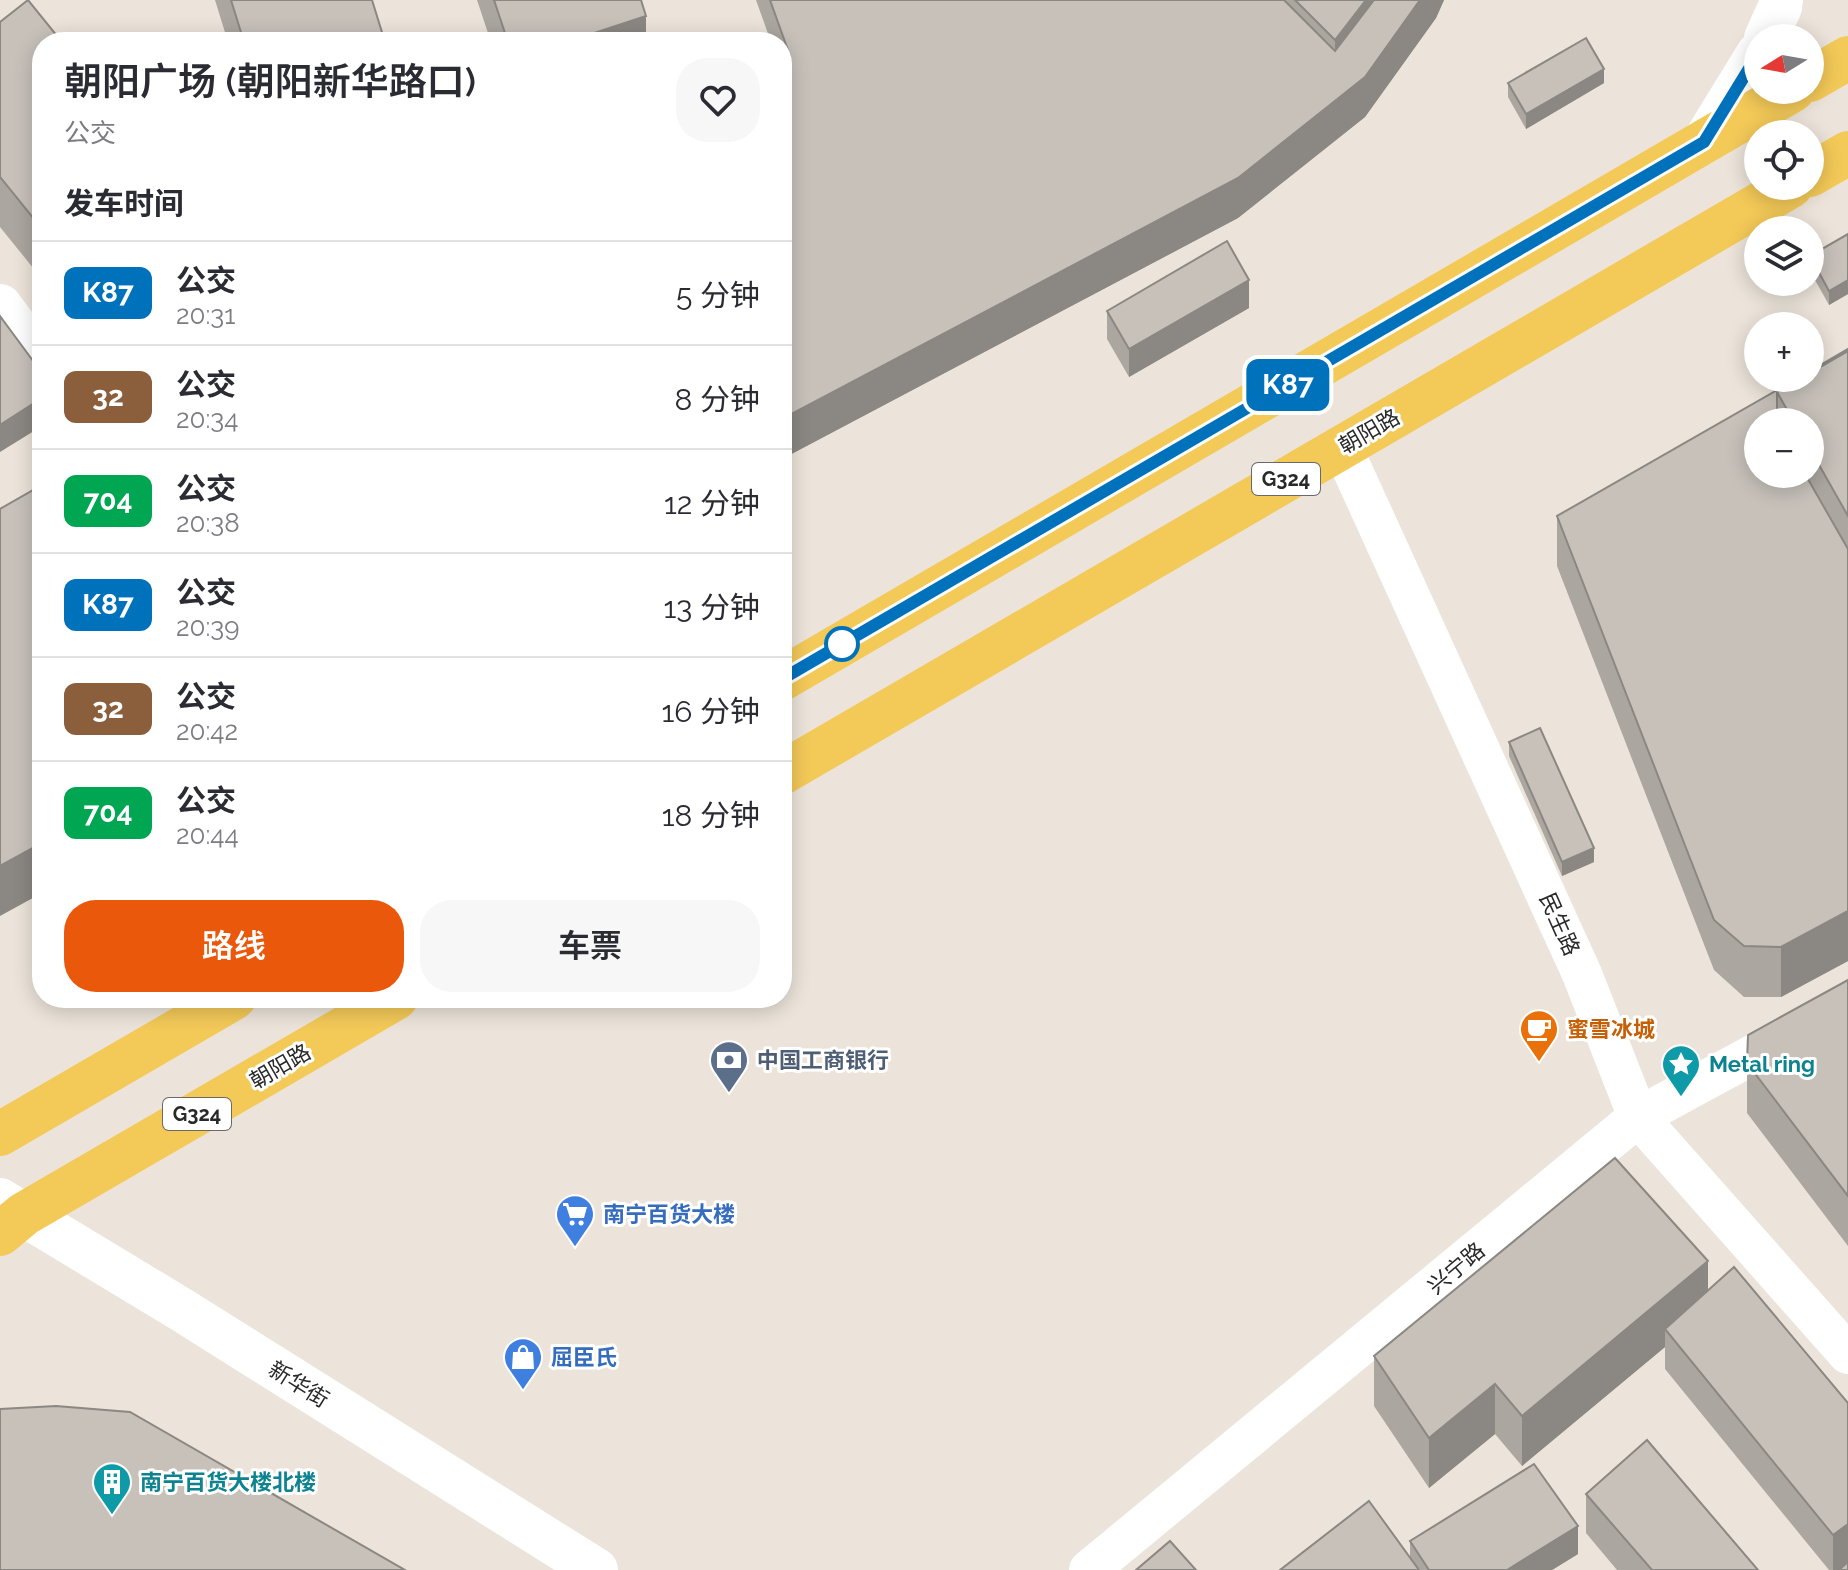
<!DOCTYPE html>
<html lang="zh">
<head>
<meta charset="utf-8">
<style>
	body { margin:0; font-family:Raleway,"Noto Sans SC",sans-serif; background:#f7f7f7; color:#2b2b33; height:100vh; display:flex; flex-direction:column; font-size:30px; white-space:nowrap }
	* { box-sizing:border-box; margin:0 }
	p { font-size:26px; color:#7c7c81 }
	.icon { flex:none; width:44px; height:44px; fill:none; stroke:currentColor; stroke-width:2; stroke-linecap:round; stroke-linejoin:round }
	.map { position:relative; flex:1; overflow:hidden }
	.panel { position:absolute; left:32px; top:32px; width:760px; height:976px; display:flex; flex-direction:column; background:#fff; border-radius:32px; box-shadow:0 4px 20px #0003 }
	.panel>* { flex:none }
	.badge { padding:0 16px; border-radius:12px; font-size:28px; line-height:52px }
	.needle { width:52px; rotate:259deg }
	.fabs { position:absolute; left:1744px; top:24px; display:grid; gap:16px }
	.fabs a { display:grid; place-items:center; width:80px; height:80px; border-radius:50%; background:#fff; box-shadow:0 4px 20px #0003; font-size:40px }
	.map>.badge { position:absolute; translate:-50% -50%; box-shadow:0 0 0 4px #fff }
	h2 { padding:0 32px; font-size:30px; line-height:72px }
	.round { display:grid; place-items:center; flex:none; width:84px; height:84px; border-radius:32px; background:#f7f7f7 }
	.overview { display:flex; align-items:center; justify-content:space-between; height:136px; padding:0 32px }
	h1 { font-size:38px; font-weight:600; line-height:60px }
	.action { display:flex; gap:16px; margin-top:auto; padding:16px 32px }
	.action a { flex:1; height:92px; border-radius:32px; background:#ea580c; color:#fff; font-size:32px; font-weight:600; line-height:92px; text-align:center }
	.action a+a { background:#f7f7f7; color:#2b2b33 }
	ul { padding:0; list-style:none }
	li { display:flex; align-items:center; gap:24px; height:104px; padding:0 32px; border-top:2px solid #e1e1e2 }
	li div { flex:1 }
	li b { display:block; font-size:30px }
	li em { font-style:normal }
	li .badge { min-width:88px; font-weight:700; text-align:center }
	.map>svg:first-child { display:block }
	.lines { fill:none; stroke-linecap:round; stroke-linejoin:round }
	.pedestrian { stroke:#fff; stroke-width:40 }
	.minor { stroke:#fff; stroke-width:44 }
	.tertiary { stroke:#fff; stroke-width:44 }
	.secondary { stroke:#fff; stroke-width:44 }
	.primary { stroke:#f3c958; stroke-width:44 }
	.wall { fill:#aba6a0; fill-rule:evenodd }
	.shaded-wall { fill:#8b8782 }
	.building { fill:#c7c1ba; stroke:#8b8782; stroke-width:2 }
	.line-casing { stroke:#fff; stroke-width:18 }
	.line { stroke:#0072bc; stroke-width:12 }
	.stop-dot { fill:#fff; stroke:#0072bc; stroke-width:4 }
	.labels { text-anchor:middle; stroke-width:6; stroke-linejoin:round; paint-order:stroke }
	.shield { fill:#fff; stroke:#696969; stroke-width:2 }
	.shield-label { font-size:20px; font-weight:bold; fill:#292929 }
	.street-label { font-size:22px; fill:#292929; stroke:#fff }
	.food-label { font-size:22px; font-weight:bold; fill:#c56008; stroke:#fff; text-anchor:start }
	.service-label { font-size:22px; font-weight:bold; fill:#4e5e75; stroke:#fff; text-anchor:start }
	.culture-label { font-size:22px; font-weight:bold; fill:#0d838f; stroke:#fff; text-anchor:start }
	.shop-label { font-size:22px; font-weight:bold; fill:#366cbe; stroke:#fff; text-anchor:start }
</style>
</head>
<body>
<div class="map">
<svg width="1848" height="1570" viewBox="0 0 1848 1570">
	<rect width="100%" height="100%" fill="#ece4da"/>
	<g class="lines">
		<g class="pedestrian">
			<polyline points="1342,447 1582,974 1638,1117 1848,1354"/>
			<polyline points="1089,1570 1638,1117 1848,1003"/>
		</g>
		<polyline class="minor" points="0,306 42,362"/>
		<polyline class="tertiary" points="0,1200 182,1310 596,1570"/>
		<g class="secondary">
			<polyline points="1766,38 1780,7 1781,0"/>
			<polyline points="1704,142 1758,54"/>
		</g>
		<g class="primary">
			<polyline points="1810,80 1848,58"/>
			<polyline points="1810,175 1848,153"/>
			<polyline points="782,679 1793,90"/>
			<polyline points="782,773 1791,186"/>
			<polyline points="0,1134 234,998"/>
			<polyline points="0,1234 24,1214 396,998"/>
		</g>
	</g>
	<g class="wall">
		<polygon points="215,0 372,0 385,42 228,42"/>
		<polygon points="477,0 641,0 646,42 491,42"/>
		<polygon points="756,0 1444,0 1436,18 1365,117 1238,218 782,459 782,42 771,42"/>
		<polygon points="0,22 42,42 42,279 0,227"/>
		<polygon points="1508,83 1604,83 1526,129 1508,97"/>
		<polygon points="1848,234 1848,294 1829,305 1810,271 1810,256"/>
		<polygon points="1249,308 1129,377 1107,339 1107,311"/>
		<path d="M1848 349V961L1781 997H1744L1714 970 1557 566V516ZM1758 422H1810V474H1758Z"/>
		<polygon points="1509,742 1594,862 1562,876 1509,756"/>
		<polygon points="1848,980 1848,1246 1747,1113 1747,1063"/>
		<polygon points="1708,1290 1848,1403 1839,1570 1829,1570 1665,1369 1665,1347 1522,1466 1495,1434 1429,1488 1374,1406 1374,1356"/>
		<polygon points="1586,1494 1758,1570 1617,1570 1586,1533"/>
		<polygon points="1410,1541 1578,1554 1552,1570 1280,1570 1410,1557"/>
	</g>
	<g class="shaded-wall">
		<polygon points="1366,0 1405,0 1335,90 1335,40"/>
		<polygon points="1420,0 1444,0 1436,18 1365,117 1238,218 782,459 782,419"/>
		<polygon points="646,16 646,42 567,42"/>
		<polygon points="1604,69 1604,83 1526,129 1526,114"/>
		<polygon points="1249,280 1249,308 1129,377 1129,349"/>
		<polygon points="1848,280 1848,294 1829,305 1829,291"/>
		<polygon points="42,398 42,426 0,452 0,425"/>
		<polygon points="42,843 42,893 0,916 0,866"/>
		<polygon points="1594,848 1594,862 1562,876 1562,862"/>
		<polygon points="1848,911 1848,961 1781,997 1781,947"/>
		<polygon points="1708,1261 1708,1311 1665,1329 1665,1347 1522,1466 1522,1416"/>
		<polygon points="1495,1384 1495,1434 1429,1488 1429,1438"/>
		<polygon points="1848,1524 1848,1563 1839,1570 1833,1570 1833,1535"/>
		<polygon points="1578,1526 1578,1554 1552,1570 1507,1570"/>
	</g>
	<g class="building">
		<polygon points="28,0 62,42 42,42 42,229 0,177 0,22"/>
		<polygon points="231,0 372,0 385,42 244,42"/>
		<polygon points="494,0 641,0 646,16 567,42 508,42"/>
		<polygon points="770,0 1284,0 1335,51 1374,0 1420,0 1365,77 1238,178 782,419 782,59 790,56"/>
		<polygon points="1295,0 1366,0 1335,40"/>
		<polygon points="1586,38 1604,69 1526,114 1508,83"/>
		<polygon points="1848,234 1848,280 1829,291 1810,256"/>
		<polygon points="1227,241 1249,280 1129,349 1107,311"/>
		<polygon points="0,316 42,373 42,398 0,425"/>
		<polygon points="1848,349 1848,351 1810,373 1810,371"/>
		<polygon points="1848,351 1848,516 1810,449 1810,422 1794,422 1777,392 1801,378 1810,378 1810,373"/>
		<polygon points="1798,378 1801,378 1777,392 1777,422 1758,422 1758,474 1805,474 1848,549 1848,911 1781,947 1744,946 1714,920 1557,516"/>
		<polygon points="42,485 42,843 0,866 0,509"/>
		<polygon points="1540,728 1594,848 1562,862 1509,742"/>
		<polygon points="1848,980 1848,1196 1747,1063 1748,1035"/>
		<polygon points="1615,1158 1708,1261 1522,1416 1495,1384 1429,1438 1374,1356"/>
		<polygon points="1734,1267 1848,1403 1848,1524 1833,1535 1665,1329"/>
		<polygon points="56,1406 130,1412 405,1570 0,1570 0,1409"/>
		<polygon points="1647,1440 1758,1570 1652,1570 1586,1494"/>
		<polygon points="1534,1464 1578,1526 1507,1570 1429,1570 1410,1541"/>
		<polygon points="1369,1501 1419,1570 1280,1570"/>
		<polygon points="1170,1541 1196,1570 1136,1570"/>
		<polygon points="1848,1562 1848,1570 1839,1570"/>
	</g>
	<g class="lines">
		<g class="line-casing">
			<polyline id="line" points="782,679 1704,142 1758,54"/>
		</g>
		<use href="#line" class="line"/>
	</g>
	<defs>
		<g id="cafe-pin" transform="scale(2)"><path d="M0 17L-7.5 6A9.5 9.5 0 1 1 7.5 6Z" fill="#e8710a" stroke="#fff"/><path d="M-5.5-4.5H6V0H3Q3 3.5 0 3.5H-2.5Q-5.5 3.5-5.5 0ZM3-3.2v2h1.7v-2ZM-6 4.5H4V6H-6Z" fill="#fff"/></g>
		<g id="bank-pin" transform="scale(2)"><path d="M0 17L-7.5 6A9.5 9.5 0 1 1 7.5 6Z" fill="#5c6f8a" stroke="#fff"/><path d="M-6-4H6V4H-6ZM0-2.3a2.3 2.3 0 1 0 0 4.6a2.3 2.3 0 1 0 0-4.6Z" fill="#fff"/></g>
		<g id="sight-pin" transform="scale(2)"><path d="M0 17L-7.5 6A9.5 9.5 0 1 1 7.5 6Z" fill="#0f9aa8" stroke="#fff"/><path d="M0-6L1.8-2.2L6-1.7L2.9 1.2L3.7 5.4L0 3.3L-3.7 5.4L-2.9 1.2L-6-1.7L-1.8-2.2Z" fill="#fff"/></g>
		<g id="supermarket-pin" transform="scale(2)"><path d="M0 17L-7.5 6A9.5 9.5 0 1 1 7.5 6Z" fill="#3f7fe0" stroke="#fff"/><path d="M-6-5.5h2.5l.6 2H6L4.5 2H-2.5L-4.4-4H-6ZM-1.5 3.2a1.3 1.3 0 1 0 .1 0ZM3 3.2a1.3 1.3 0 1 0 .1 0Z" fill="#fff"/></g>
		<g id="shop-pin" transform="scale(2)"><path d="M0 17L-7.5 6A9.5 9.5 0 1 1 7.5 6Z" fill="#3f7fe0" stroke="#fff"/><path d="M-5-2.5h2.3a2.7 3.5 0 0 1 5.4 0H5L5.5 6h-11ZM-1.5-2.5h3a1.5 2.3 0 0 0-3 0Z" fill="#fff"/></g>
		<g id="building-pin" transform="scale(2)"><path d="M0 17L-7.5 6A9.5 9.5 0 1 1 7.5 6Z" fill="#0f9aa8" stroke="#fff"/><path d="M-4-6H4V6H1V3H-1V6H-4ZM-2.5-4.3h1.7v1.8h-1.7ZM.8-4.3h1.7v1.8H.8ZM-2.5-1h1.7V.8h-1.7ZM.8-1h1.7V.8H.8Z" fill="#fff"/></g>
	</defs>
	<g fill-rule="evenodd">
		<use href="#cafe-pin" x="1539" y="1029"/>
		<use href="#bank-pin" x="729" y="1060"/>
		<use href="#sight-pin" x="1681" y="1064"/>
		<use href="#supermarket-pin" x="575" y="1214"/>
		<use href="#shop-pin" x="523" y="1357"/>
		<use href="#building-pin" x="112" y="1482"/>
	</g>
	<circle class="stop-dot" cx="842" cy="644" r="16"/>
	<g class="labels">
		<g class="shield">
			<rect x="1252" y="463" width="68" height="32" rx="6"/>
			<rect x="163" y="1098" width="68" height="32" rx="6"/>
		</g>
		<g class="shield-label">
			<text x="1286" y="486">G324</text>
			<text x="197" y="1121">G324</text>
		</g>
		<g class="street-label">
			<text transform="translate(1369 431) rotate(-30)" y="8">朝阳路</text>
			<text transform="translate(1560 924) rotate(66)" y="8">民生路</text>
			<text transform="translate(280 1066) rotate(-30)" y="8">朝阳路</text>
			<text transform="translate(1456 1268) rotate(-40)" y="8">兴宁路</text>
			<text transform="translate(299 1384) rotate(32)" y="8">新华街</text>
		</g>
		<g class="food-label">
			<text x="1567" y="1037">蜜雪冰城</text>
		</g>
		<g class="service-label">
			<text x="757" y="1068">中国工商银行</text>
		</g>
		<g class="culture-label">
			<text x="1709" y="1072">Metal ring</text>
			<text x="140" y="1490">南宁百货大楼北楼</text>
		</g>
		<g class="shop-label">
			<text x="603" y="1222">南宁百货大楼</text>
			<text x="551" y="1365">屈臣氏</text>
		</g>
	</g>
</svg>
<div class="fabs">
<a><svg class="needle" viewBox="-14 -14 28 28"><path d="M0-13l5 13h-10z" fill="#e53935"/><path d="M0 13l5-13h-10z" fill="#7c7c81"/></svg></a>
<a><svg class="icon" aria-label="locate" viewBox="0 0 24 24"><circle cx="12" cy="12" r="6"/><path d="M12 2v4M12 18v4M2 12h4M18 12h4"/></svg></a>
<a><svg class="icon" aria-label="layers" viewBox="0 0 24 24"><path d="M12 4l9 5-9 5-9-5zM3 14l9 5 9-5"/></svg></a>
<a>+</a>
<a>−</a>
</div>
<b class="badge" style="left:1288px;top:385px;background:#0072bc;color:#fff">K87</b>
<section class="panel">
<div class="overview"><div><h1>朝阳广场 (朝阳新华路口)</h1><p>公交</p></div><a class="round"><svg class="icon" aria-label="heart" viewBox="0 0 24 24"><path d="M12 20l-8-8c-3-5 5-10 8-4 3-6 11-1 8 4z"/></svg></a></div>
<h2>发车时间</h2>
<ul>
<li><span class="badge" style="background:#0072bc;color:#fff">K87</span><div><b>公交</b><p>20:31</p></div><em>5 分钟</em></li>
<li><span class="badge" style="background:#8b5e3c;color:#fff">32</span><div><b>公交</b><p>20:34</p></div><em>8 分钟</em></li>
<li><span class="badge" style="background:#00a651;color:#fff">704</span><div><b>公交</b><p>20:38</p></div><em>12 分钟</em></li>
<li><span class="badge" style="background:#0072bc;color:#fff">K87</span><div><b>公交</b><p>20:39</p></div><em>13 分钟</em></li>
<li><span class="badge" style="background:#8b5e3c;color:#fff">32</span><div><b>公交</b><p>20:42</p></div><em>16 分钟</em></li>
<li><span class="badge" style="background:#00a651;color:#fff">704</span><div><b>公交</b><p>20:44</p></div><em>18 分钟</em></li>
</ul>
<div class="action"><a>路线</a><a>车票</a></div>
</section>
</div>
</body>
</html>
